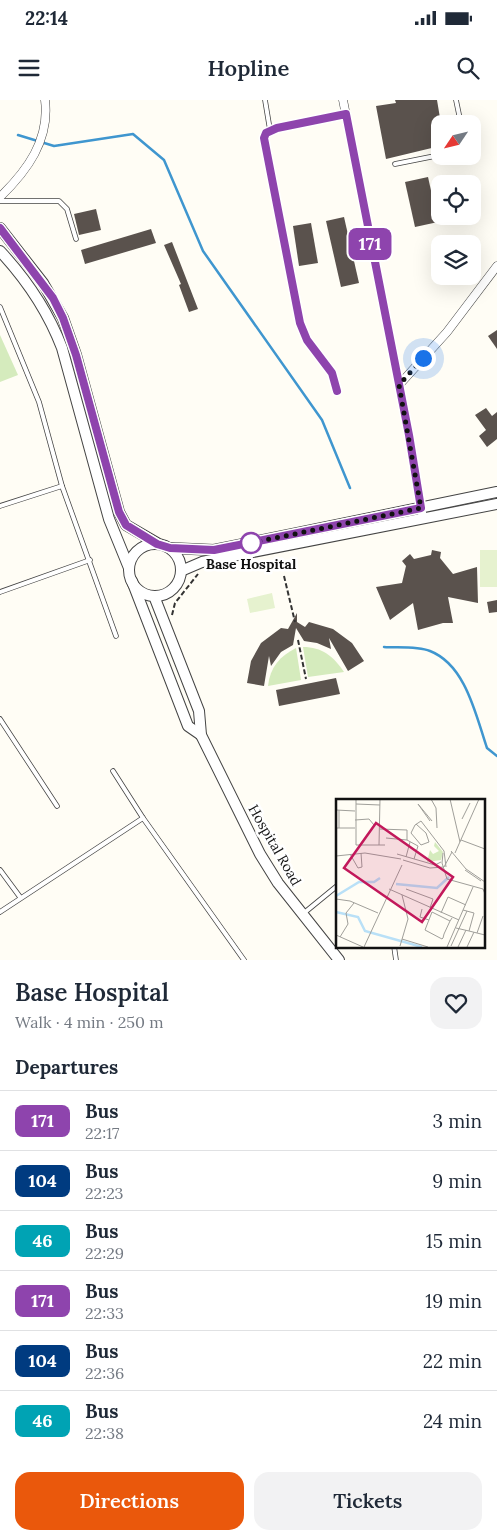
<!DOCTYPE html>
<html lang="en">
<head>
<meta charset="utf-8">
<style>
	body { margin:0; font-family:Lora,serif; background:#f2f2f3; color:#1f2937; height:100vh; display:flex; flex-direction:column; font-size:19px; white-space:nowrap }
	* { box-sizing:border-box; margin:0 }
	p { font-size:16px; color:#747a83 }
	.icon { flex:none; width:28px; height:28px; fill:none; stroke:currentColor; stroke-width:2; stroke-linecap:round; stroke-linejoin:round }
	.map { position:relative; height:860px; overflow:hidden }
	.drawer { display:flex; flex-direction:column; background:#fff; flex:1 }
	.drawer>* { flex:none }
	.badge { padding:0 10px; border-radius:8px; font-size:18px; line-height:32px }
	.needle { width:32px; rotate:235deg }
	.buttons { position:absolute; left:431px; top:15px; display:grid; gap:10px }
	.buttons a { display:grid; place-items:center; width:50px; height:50px; border-radius:10px; background:#fff; box-shadow:0 5px 20px #0002; font-size:25px }
	.you { position:absolute; width:25px; height:25px; margin:-12px; border:4px solid #fff; border-radius:50%; background:#1a73e8; box-shadow:0 0 0 8px #1a73e833 }
	.map>.badge { position:absolute; translate:-50% -50%; box-shadow:0 0 0 2px #fff }
	h2 { padding:0 15px; font-size:19px; line-height:45px }
	.round { display:grid; place-items:center; flex:none; width:52px; height:52px; border-radius:15px; background:#f2f2f3 }
	.head { display:flex; align-items:center; justify-content:space-between; height:85px; padding:0 15px }
	h1 { font-size:24px; font-weight:600; line-height:38px }
	.primary-button { display:flex; gap:10px; margin-top:auto; padding:10px 15px }
	.primary-button a { flex:1; height:58px; border-radius:15px; background:#ea580c; color:#fff; font-size:20px; font-weight:600; line-height:58px; text-align:center }
	.primary-button a+a { background:#f2f2f3; color:#1f2937 }
	ul { padding:0; list-style:none }
	li { display:flex; align-items:center; gap:15px; height:60px; padding:0 15px; border-top:1px solid #e0e1e3 }
	li div { flex:1 }
	li b { display:block; font-size:19px }
	li em { font-style:normal }
	li .badge { min-width:55px; font-weight:700; text-align:center }
	.status { display:flex; justify-content:space-between; align-items:center; height:35px; padding:0 25px; background:#fff; direction:ltr }
	.status svg { height:14px; fill:currentColor }
	header { display:flex; justify-content:space-between; align-items:center; height:65px; padding:0 15px; background:#fff; font-size:22px; font-weight:600 }
	.map>svg:first-child { display:block }
	.green { fill:#d5ebbd }
	.pitch { fill:#e6f2cf }
	.lines { fill:none; stroke-linecap:round; stroke-linejoin:round }
	.stream { stroke:#3f96cf; stroke-width:2.5 }
	.building { fill:#5a524d }
	.service-casing { stroke:#444; stroke-width:5.5 }
	.minor-casing { stroke:#444; stroke-width:9 }
	.tertiary-casing { stroke:#444; stroke-width:12 }
	.path { stroke:#333; stroke-width:2; stroke-dasharray:5 2.5; stroke-linecap:butt }
	.service { stroke:#fff; stroke-width:4 }
	.minor { stroke:#fff; stroke-width:8 }
	.tertiary { stroke:#fff; stroke-width:10 }
	.line-casing { stroke:#fff; stroke-width:11 }
	.line { stroke:#8e44ad; stroke-width:8 }
	.walk { stroke:#111; stroke-width:5; stroke-dasharray:0 9 }
	.stop-dot { fill:#fff; stroke:#8e44ad; stroke-width:2.5 }
	.labels { text-anchor:middle; stroke-width:5; stroke-linejoin:round; paint-order:stroke }
	.stop-label { font-size:14px; font-weight:bold; fill:#111; stroke:#fff }
	.street-label { font-size:14px; fill:#111; stroke:#fff }
	.inset-river { fill:none; stroke:#b9e0f7; stroke-width:2.5 }
	.inset-road { fill:none; stroke:#a09f9a; stroke-width:1 }
	.view { fill:#c2185b; fill-opacity:0.15; stroke:#c2185b; stroke-width:2.5 }
	.inset-edge { fill:none; stroke:#111; stroke-width:2.5 }
</style>
</head>
<body>
<div class="status"><b>22:14</b><svg viewBox="0 0 49 12"><path d="M0 12V9h3v3zM5 12V6h3v6zM10 12V3h3v9zM15 12V0h3v12zM26 1h20v11H26zM47 4h2v5h-2z"/></svg></div>
<header><svg class="icon" aria-label="menu" viewBox="0 0 24 24"><path d="M4 6h16M4 12h16M4 18h16"/></svg>Hopline<svg class="icon" aria-label="search" viewBox="0 0 24 24"><circle cx="10" cy="10" r="6"/><path d="M15 15l6 6"/></svg></header>
<div class="map">
<svg width="497" height="860" viewBox="0 0 497 860">
	<rect width="100%" height="100%" fill="#fffdf5"/>
	<g class="green">
		<polygon points="0,235 18,275 0,282"/>
		<path d="M303 547C322 547 333 556 344 572L308 577Z"/>
		<path d="M296 548 301 580 268 586C270 567 280 556 296 548Z"/>
	</g>
	<g class="pitch">
		<rect x="480" y="450" width="17" height="37"/>
		<polygon points="272,493 275,508 250,513 247,499"/>
	</g>
	<g class="lines">
		<g class="stream">
			<polyline points="18,35 54,46 133,34 164,60 203,151 322,320 350,388"/>
			<path d="M384 547C397 548 417 546 430 551 466 565 476 616 487 648L497 656"/>
		</g>
	</g>
	<g class="building">
		<polygon points="395,0 437,0 441,24 440,46 386,59 376,6 396,3"/>
		<polygon points="428,77 438,122 415,127 405,82"/>
		<polygon points="96,109 101,130 79,135 74,114"/>
		<polygon points="344,117 359,183 341,187 326,121"/>
		<polygon points="311,123 318,163 299,166 293,126"/>
		<polygon points="151,129 156,143 85,164 81,150"/>
		<polygon points="172,142 198,209 189,212 179,185 181,184 164,145"/>
		<polygon points="497,230 497,249 488,236"/>
		<polygon points="486,308 492,316 497,312 497,339 487,347 479,336 486,330 475,315"/>
		<polygon points="432,450 441,452 440,458 453,474 477,467 478,503 448,497 453,523 443,523 418,530 413,503 390,520 376,487 402,483 406,466 402,461 410,454 414,459 431,455"/>
		<polygon points="497,500 497,512 489,513 487,502"/>
		<polygon points="297,513 297,522 305,527 309,522 333,529 352,543 364,561 348,571 329,538 331,549 317,543 304,541 296,528 293,545 281,552 271,566 269,556 264,586 247,583 251,561 261,543 281,528 288,529"/>
		<polygon points="336,578 340,594 279,606 276,590"/>
	</g>
	<g class="lines">
		<g class="service-casing">
			<g id="service">
				<polyline points="265,0 270,30"/>
				<polyline points="456,0 461,24"/>
				<polyline points="395,64 440,55"/>
				<polyline points="0,101 59,101 67,109 76,139"/>
				<polyline points="0,207 39,302 62,386 116,536"/>
				<polyline points="337,291 331,273 307,239 300,223 264,38 266,33 277,28 346,14"/>
				<polyline points="0,406 62,386"/>
				<polyline points="0,492 90,460"/>
				<polyline points="0,619 57,706"/>
				<polyline points="113,671 143,718 244,860"/>
				<polyline points="0,770 20,797"/>
				<polyline points="0,812 143,718"/>
				<polyline points="304,813 337,786"/>
				<polyline points="394,846 396,860"/>
			</g>
		</g>
		<g class="minor-casing">
			<g id="minor">
				<polyline points="343,0 409,335 422,413"/>
				<path d="M0 97C27 71 50 40 45 0"/>
				<polyline points="399,285 447,232 497,166"/>
			</g>
		</g>
		<g class="tertiary-casing">
			<g id="tertiary">
				<polyline points="0,128 43,183 63,218 76,255 119,412 126,425 157,443"/>
				<path d="M0 151C27 180 48 211 62 248L109 419 129 468"/>
				<circle cx="155" cy="470" r="26"/>
				<polyline points="170,448 214,450 497,392"/>
				<polyline points="181,471 202,462 497,404"/>
				<polyline points="132,481 188,626 201,635"/>
				<polyline points="154,496 199,611 201,635 260,754 278,783 339,860"/>
			</g>
		</g>
		<g class="path">
			<polyline points="284,476 295,522"/>
			<polyline points="172,515 175,503 198,474"/>
			<polyline points="298,540 306,579"/>
		</g>
		<use href="#service" class="service"/>
		<use href="#minor" class="minor"/>
		<use href="#tertiary" class="tertiary"/>
	</g>
	<g class="lines">
		<g class="line-casing">
			<polyline id="line" points="0,128 53,198 63,218 76,255 119,412 126,425 157,444 170,448 214,450 421,408 409,335 346,14 277,28 266,33 264,38 300,223 307,240 332,273 337,291"/>
		</g>
		<use href="#line" class="line"/>
		<polyline class="walk" points="251,443 421,408 399,285 423,258"/>
	</g>
	<circle class="stop-dot" cx="251" cy="443" r="10"/>
	<g class="labels">
		<g class="stop-label">
			<text x="251" y="469">Base Hospital</text>
		</g>
		<g class="street-label">
			<text transform="translate(275 745) rotate(60)" y="5">Hospital Road</text>
		</g>
	</g>
	<g transform="translate(336 699)">
		<rect width="149" height="149" fill="#fffdf5"/>
		<path d="M99 43 107 53 105 61 91 63 94 51 97 55 103 52 98 47Z" fill="#d5ebbd"/>
		<path class="inset-river" d="M60 85 101 89 113 78M0 97 23 83H38L44 79M0 113 22 118 29 132 86 148"/>
		<path class="inset-road" d="M20 0V46H49M95 0 100 9 101 29M114 0 124 43M20 5 44 6M0 11 19 12M126 20 134 4M19 21 33 20 38 26M94 22 82 5 96 22M80 25 90 34 93 43 85 46 75 34 79 26 85 22 108 52 110 68M0 29H19M3 29V11M44 30 71 31V41L82 47 78 60M50 39 71 41M125 41 149 50M43 46 44 0M115 52 130 70 149 83M107 54 106 64 111 80 147 90 149 95M119 54 143 0M14 55 22 69 26 68 25 54M61 55 99 66 105 63M0 57 29 54 65 60M70 58 74 43M67 61 94 69 108 68 116 53M129 71 145 82M53 90 123 121M70 90 97 100 94 109M0 100 14 102 42 114M86 110 84 118 93 121M105 114 112 98 130 106M114 122 96 113 89 131 106 140 107 139 108 135 114 122 116 119M120 129 133 132 138 114 127 111M133 132 149 136M141 134 147 117M0 136 27 148M4 138 12 125 10 114 18 104M66 140 92 148M64 147 72 120 66 96M115 147 131 112M28 148 66 66M111 148 137 88M122 148 130 131M131 148 138 133"/>
		<path class="view" d="M40 24 117 78 86 123 8 69Z"/>
		<rect width="149" height="149" class="inset-edge"/>
	</g>
</svg>
<div class="buttons">
<a><svg class="needle" viewBox="-14 -14 28 28"><path d="M0-13l5 13h-10z" fill="#e53935"/><path d="M0 13l5-13h-10z" fill="#747a83"/></svg></a>
<a><svg class="icon" aria-label="locate" viewBox="0 0 24 24"><circle cx="12" cy="12" r="6"/><path d="M12 2v4M12 18v4M2 12h4M18 12h4"/></svg></a>
<a><svg class="icon" aria-label="layers" viewBox="0 0 24 24"><path d="M12 4l9 5-9 5-9-5zM3 14l9 5 9-5"/></svg></a>
</div>
<div class="you" style="left:423px;top:258px"></div>
<b class="badge" style="left:370px;top:144px;background:#8e44ad;color:#fff">171</b>
</div>
<section class="drawer">
<div class="head"><div><h1>Base Hospital</h1><p>Walk · 4 min · 250 m</p></div><a class="round"><svg class="icon" aria-label="heart" viewBox="0 0 24 24"><path d="M12 20l-8-8c-3-5 5-10 8-4 3-6 11-1 8 4z"/></svg></a></div>
<h2>Departures</h2>
<ul>
<li><span class="badge" style="background:#8e44ad;color:#fff">171</span><div><b>Bus</b><p>22:17</p></div><em>3 min</em></li>
<li><span class="badge" style="background:#003b80;color:#fff">104</span><div><b>Bus</b><p>22:23</p></div><em>9 min</em></li>
<li><span class="badge" style="background:#00a3b4;color:#fff">46</span><div><b>Bus</b><p>22:29</p></div><em>15 min</em></li>
<li><span class="badge" style="background:#8e44ad;color:#fff">171</span><div><b>Bus</b><p>22:33</p></div><em>19 min</em></li>
<li><span class="badge" style="background:#003b80;color:#fff">104</span><div><b>Bus</b><p>22:36</p></div><em>22 min</em></li>
<li><span class="badge" style="background:#00a3b4;color:#fff">46</span><div><b>Bus</b><p>22:38</p></div><em>24 min</em></li>
</ul>
<div class="primary-button"><a>Directions</a><a>Tickets</a></div>
</section>
</body>
</html>
